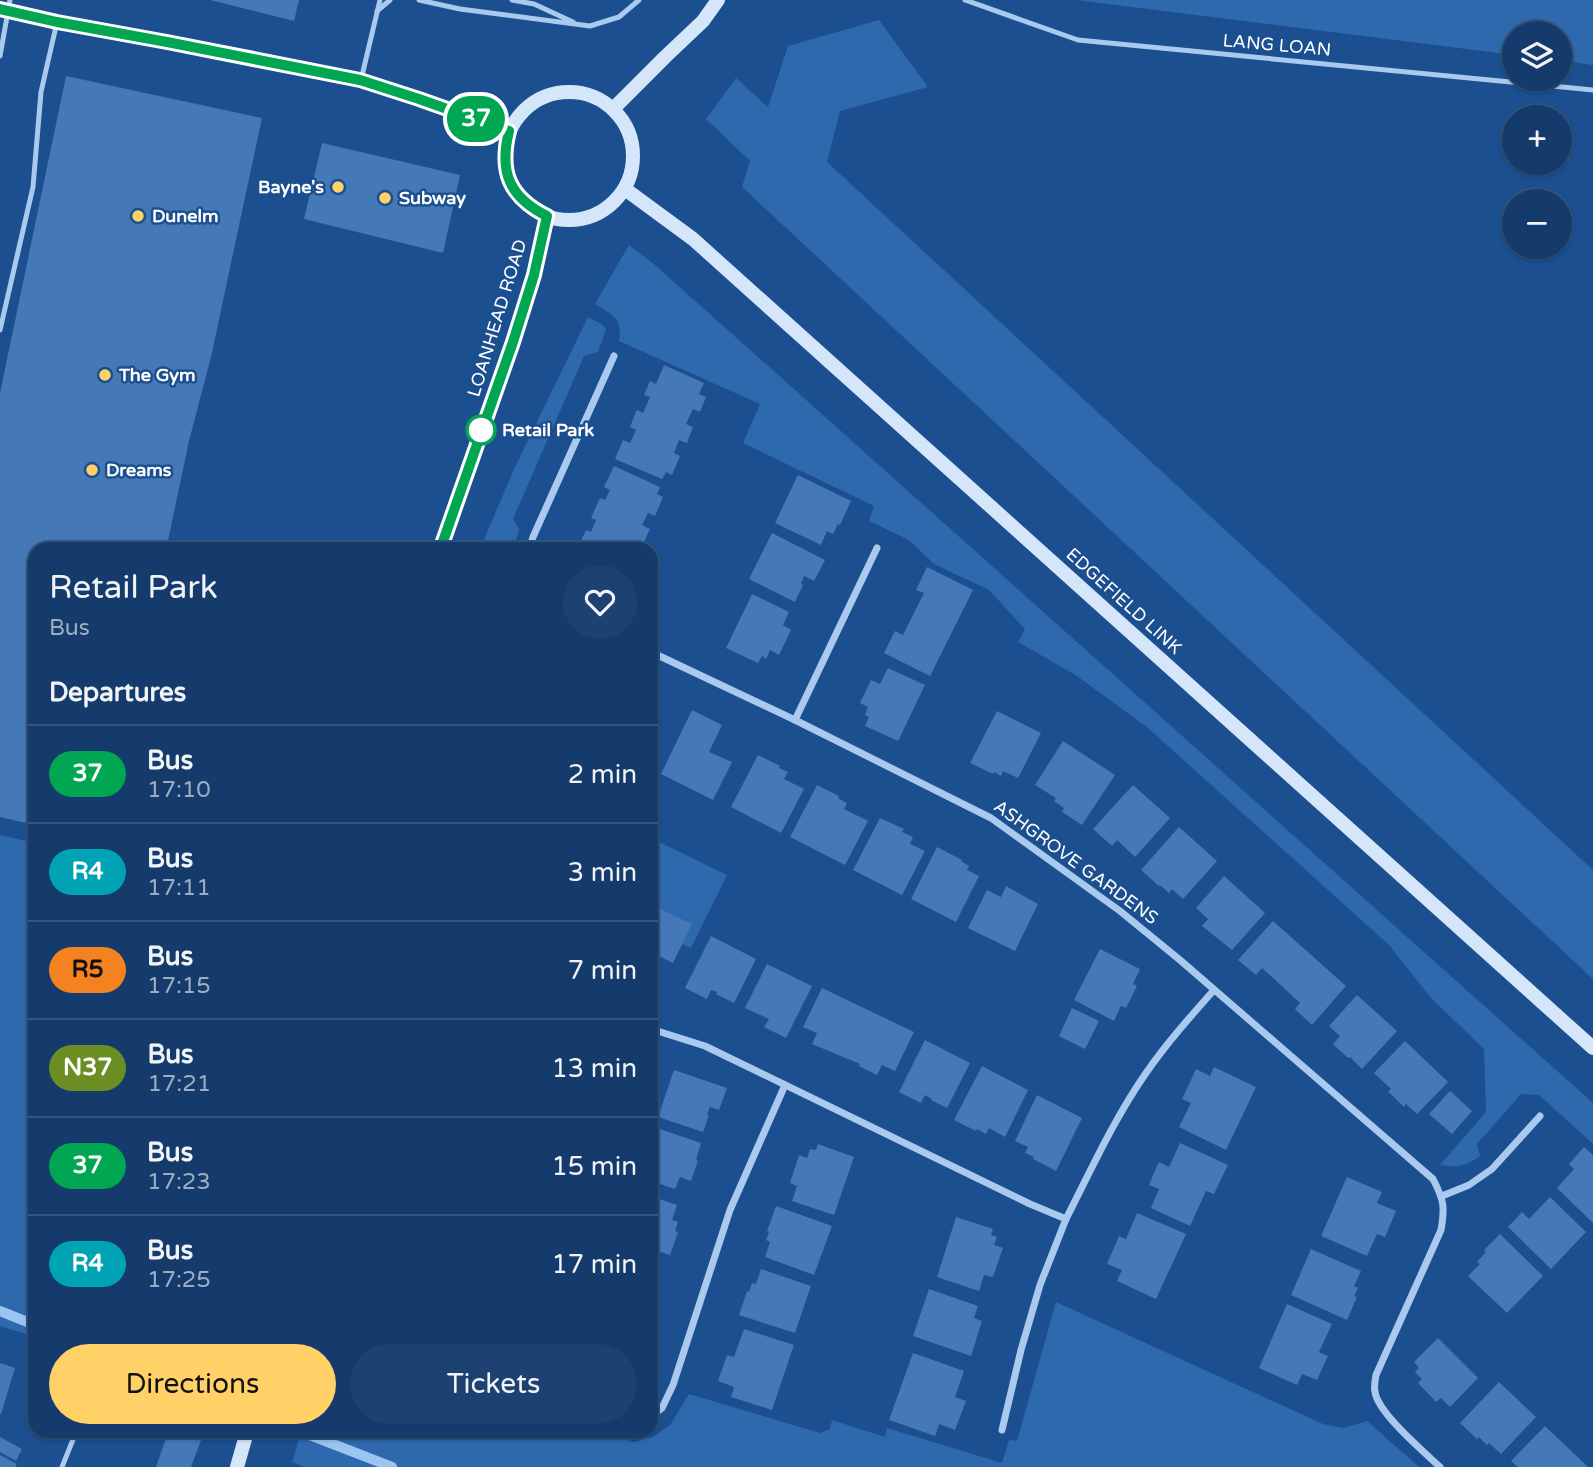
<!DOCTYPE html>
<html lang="en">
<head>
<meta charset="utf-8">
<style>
	body { margin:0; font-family:"Varela Round",sans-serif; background:#1d4271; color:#f1f3f6; height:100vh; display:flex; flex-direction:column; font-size:26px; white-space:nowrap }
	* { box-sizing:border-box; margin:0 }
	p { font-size:23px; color:#9dadc1 }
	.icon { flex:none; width:38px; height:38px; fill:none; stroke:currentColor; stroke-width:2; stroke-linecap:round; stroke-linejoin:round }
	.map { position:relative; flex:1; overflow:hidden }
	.drawer { position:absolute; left:28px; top:542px; width:630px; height:896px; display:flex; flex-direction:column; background:#143b6b; border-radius:21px; box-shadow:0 2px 5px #0004,0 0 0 2px #33557e }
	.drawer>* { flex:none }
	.badge { padding:0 14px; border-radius:23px; font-size:24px; line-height:46px }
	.buttons { position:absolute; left:1502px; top:21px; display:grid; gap:14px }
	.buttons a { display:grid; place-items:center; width:70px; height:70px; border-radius:50%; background:#143b6b; box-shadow:0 2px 5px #0004,0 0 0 2px #33557e; font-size:35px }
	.map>.badge { position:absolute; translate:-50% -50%; box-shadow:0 0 0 4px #fff }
	h2 { padding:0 21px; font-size:26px; line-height:63px }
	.round { display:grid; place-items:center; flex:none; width:74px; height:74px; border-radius:37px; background:#1d4271 }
	.headline { display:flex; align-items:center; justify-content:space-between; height:119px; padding:0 21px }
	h1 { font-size:33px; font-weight:600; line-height:52px }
	.cta { display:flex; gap:14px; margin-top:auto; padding:14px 21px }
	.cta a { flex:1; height:80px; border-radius:42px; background:#ffd166; color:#111; font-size:28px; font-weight:600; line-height:80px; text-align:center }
	.cta a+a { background:#1d4271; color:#f1f3f6 }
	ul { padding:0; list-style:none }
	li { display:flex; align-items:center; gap:21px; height:98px; padding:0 21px; border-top:2px solid #33557e }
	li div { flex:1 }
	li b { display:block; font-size:26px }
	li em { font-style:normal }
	li .badge { min-width:77px; font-weight:700; text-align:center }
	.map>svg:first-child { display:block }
	.green { fill:#2e69ad }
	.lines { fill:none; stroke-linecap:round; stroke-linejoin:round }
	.stream { stroke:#9cc4f0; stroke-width:10 }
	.building { fill:#4478b7 }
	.lane { stroke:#a9c9ee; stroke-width:5 }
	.street { stroke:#a9c9ee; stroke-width:7 }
	.secondary { stroke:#d6e6fa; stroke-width:14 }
	.line-casing { stroke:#fff; stroke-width:16 }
	.line { stroke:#00a651; stroke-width:10 }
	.poi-dot { fill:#ffd166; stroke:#1b4f8f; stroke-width:2.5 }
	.stop-dot { fill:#fff; stroke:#00a651; stroke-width:3.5 }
	.labels { text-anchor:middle; stroke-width:5; stroke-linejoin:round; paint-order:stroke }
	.street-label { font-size:18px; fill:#fff; stroke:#1b4f8f }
	.poi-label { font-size:18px; font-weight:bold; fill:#fff; stroke:#1b4f8f; text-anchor:start }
	.stop-label { font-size:18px; font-weight:bold; fill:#fff; stroke:#1b4f8f; text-anchor:start }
</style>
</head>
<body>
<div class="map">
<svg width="1593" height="1467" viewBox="0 0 1593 1467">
	<rect width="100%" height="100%" fill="#1b4f8f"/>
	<g class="green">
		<polygon points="1076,0 1593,0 1593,65 1559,60 1559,33 1514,33 1514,55"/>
		<polygon points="879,20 928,87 840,111 827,162 1593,870 1593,979 742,187 750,161 706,119 736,78 768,107 788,46"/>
		<path d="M629 245 655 265 1593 1103V1144L1539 1095 1521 1094 1477 1144 1480 1156C1466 1166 1457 1168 1440 1165L1486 1112 1484 1049 1431 998 1389 945 1148 728 1077 676 1018 642 1025 629 989 590 934 564 909 540 869 521 874 506 743 443 760 404 619 341C623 319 612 314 595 304Z"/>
		<polygon points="588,317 603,325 606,330 598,352 584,356 513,519 519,530 513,549 480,549 514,469"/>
		<polygon points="0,835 35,843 35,1337 0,1326"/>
		<polygon points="651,838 727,875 691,948 682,944 692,924 651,904"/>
		<polygon points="1056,1302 1323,1424 1344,1428 1367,1421 1419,1467 305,1467 292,1462 301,1432 601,1432 634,1442 654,1436 670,1425 689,1394 820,1433 830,1429 832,1420 885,1437 887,1428 1002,1463 1009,1440 1017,1441"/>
	</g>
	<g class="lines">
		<g class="stream">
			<polyline points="0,1311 35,1325"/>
			<polyline points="302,1432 392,1467"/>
		</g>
	</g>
	<g class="building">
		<polygon points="210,0 299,0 294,21"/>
		<polygon points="66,76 262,118 211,357 189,441 166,550 35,550 35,825 0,817 0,393"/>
		<polygon points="322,143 460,175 443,253 304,219"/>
		<polygon points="664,365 704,383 699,394 706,397 700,412 693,409 690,415 686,424 693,427 687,443 679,440 674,453 680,456 672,475 666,472 662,479 615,459 623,440 630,443 636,430 630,427 635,414 637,410 643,413 650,397 644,395 650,381 656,384"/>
		<polygon points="614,466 660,487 657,494 663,497 655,516 648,513 642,525 650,529 642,546 635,542 631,550 582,550 578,547 586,530 591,532 596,520 591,518 600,498 605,500 610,490 604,487"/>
		<polygon points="798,475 851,501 840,525 838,524 833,534 827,531 821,545 775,523"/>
		<polygon points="772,533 825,560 814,581 804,576 801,584 803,585 795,602 749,579"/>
		<polygon points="927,567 973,590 930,676 884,653 895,631 903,635 924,593 916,590"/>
		<polygon points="752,594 789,612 783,625 791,630 779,655 770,650 766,659 762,656 758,663 726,648"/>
		<polygon points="888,668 925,685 898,741 865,726 869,717 865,715 868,707 860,703 871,680 880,684"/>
		<polygon points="692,710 722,725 709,752 732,762 713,800 661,774"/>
		<polygon points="997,711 1041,733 1018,778 1003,771 1001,776 994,772 993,774 970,763"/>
		<polygon points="1063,741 1115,775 1082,825 1062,812 1064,808 1054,801 1056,798 1035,785"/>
		<polygon points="758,755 780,766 779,768 788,772 784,779 804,789 781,833 731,807"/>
		<polygon points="817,785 839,796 838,798 847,803 844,809 868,821 845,865 790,837"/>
		<polygon points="1133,785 1170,818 1135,857 1117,840 1112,846 1093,829"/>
		<polygon points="880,818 904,829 902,832 913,837 910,844 925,851 902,895 853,870"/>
		<polygon points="1179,827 1217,861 1183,899 1172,889 1169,893 1160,885 1159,886 1141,870"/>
		<polygon points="937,847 962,860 961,861 969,866 967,870 979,876 956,922 911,899"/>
		<polygon points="1224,876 1265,913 1232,950 1202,926 1208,919 1196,908"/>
		<polygon points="1006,886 1038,904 1015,951 968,928 987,890 1001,897"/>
		<polygon points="651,904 692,924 673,963 651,952"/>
		<polygon points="1273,921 1346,986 1312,1025 1295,1009 1300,1003 1262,968 1256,975 1238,960"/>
		<polygon points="711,936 756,959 734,1003 716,994 717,992 711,990 707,999 685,988"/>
		<polygon points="1100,949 1140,969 1133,984 1137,986 1126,1008 1121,1006 1114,1021 1074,1000"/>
		<polygon points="767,964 812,986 786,1038 764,1027 769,1019 745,1008"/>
		<polygon points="822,988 914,1032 895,1071 882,1065 877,1075 859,1066 860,1064 812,1044 817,1033 803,1027"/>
		<polygon points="1357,995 1397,1031 1362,1069 1350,1057 1348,1058 1333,1044 1340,1036 1329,1026"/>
		<polygon points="1072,1008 1099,1021 1085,1049 1059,1036"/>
		<polygon points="925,1040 970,1063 947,1108 931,1100 932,1099 925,1095 921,1103 899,1092"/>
		<polygon points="1405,1041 1448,1082 1417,1114 1406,1104 1404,1107 1392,1095 1388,1092 1391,1089 1374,1073"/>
		<polygon points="982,1066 1028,1090 1005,1137 989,1128 986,1134 977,1129 976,1131 954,1120"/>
		<polygon points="1214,1067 1256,1087 1226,1150 1179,1127 1191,1103 1182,1099 1196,1069 1210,1076"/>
		<polygon points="674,1070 727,1088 719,1110 710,1107 707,1115 709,1115 703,1132 658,1117"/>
		<polygon points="1450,1091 1472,1111 1452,1134 1429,1114"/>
		<polygon points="1037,1095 1082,1118 1056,1171 1033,1159 1034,1157 1025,1153 1028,1147 1015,1141"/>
		<polygon points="651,1126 701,1143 696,1160 698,1161 691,1181 680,1177 675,1189 651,1181"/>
		<polygon points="1180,1143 1228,1165 1214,1194 1206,1191 1190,1226 1151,1208 1159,1189 1149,1185 1153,1175 1159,1162 1169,1167"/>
		<polygon points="818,1144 854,1157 834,1215 792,1201 797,1186 790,1183 799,1155 807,1158 810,1149 816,1150"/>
		<polygon points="1584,1147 1593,1155 1593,1223 1557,1188 1574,1169 1569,1164"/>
		<polygon points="1347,1177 1382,1192 1377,1203 1396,1211 1385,1237 1377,1234 1367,1256 1321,1236"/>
		<polygon points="651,1196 677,1205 672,1220 678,1222 675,1231 678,1232 670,1255 651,1249"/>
		<polygon points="1550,1197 1586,1232 1551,1269 1508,1227 1522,1212 1529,1219"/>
		<polygon points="776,1206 832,1226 814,1275 765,1257 770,1242 766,1240 769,1232 767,1231"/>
		<polygon points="1137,1213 1186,1234 1156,1299 1117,1281 1122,1270 1107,1264 1119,1236 1126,1239"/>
		<polygon points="956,1217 993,1229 991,1235 997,1237 994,1245 1003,1248 993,1277 984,1275 979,1291 937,1277"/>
		<polygon points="1500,1234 1543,1276 1507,1313 1468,1276 1480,1264 1477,1262 1486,1252 1484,1250"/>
		<polygon points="1311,1249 1361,1271 1354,1286 1358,1288 1354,1296 1357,1297 1347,1320 1291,1295"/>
		<polygon points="761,1269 811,1286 795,1333 739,1315 747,1291 749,1292 752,1283 756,1284"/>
		<polygon points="929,1289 978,1306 974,1318 982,1321 971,1356 913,1336"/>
		<polygon points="1287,1304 1332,1324 1319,1352 1328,1356 1317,1380 1302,1374 1297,1385 1259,1368"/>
		<polygon points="744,1329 794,1345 772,1410 731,1397 734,1387 718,1381 727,1355 734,1357"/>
		<polygon points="1438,1338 1478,1378 1450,1407 1441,1398 1436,1402 1418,1383 1422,1379 1415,1372 1419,1368 1414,1362"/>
		<polygon points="913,1353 964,1371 955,1397 966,1401 955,1430 939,1424 935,1436 889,1420"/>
		<polygon points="0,1363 15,1368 1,1414 0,1414"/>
		<polygon points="1499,1382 1536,1417 1501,1454 1489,1443 1487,1445 1479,1437 1477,1439 1460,1423"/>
		<polygon points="1545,1426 1588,1467 1518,1467 1511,1461"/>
		<polygon points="168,1432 204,1432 191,1467 156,1467"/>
		<polygon points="0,1437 22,1449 16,1461 0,1452"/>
		<polygon points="0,1455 17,1464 15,1467 0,1467"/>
	</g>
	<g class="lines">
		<g class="lane">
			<polyline points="419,0 460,9 590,26 619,17 639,0"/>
			<polyline points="512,0 534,4 573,22"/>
			<polyline points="965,0 1078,40 1593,90"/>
			<polyline points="377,11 390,0"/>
			<polyline points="0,56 10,0"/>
			<polyline points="361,80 380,0"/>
			<polyline points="0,330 33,187 41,92 57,22"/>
			<polyline points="62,1467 76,1432"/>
		</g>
		<g class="street">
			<polyline points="0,9 57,22 167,42 361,80 419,99 509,131"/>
			<polyline points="529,550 533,537 614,356"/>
			<path d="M651 652 795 720 991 818 1120 911 1180 960 1433 1179C1444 1200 1445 1207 1441 1230L1376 1375C1375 1380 1374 1387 1375 1392 1378 1413 1424 1452 1440 1467"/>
			<polyline points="795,720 877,548"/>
			<path d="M651 1029 705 1046 1030 1204 1066 1219C1091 1170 1114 1119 1146 1073 1166 1044 1190 1017 1214 990"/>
			<polyline points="1442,1196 1469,1185 1492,1169 1540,1116"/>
			<polyline points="651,1417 662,1408 673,1385 730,1210 785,1085"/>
			<polyline points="1002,1430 1021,1350 1040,1285 1066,1219"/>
		</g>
		<g class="secondary">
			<circle cx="569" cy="156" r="64"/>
			<polyline points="613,109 665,57 703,21 718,0"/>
			<polyline points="625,189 693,239 1593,1048"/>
			<polyline points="440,550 513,342 534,275 547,216"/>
			<polyline points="237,1467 247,1432"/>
		</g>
	</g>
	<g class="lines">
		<g class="line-casing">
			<path id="line" d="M0 9 57 22 167 42 360 80 419 99 509 131C499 172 509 197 547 216L534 275 513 342 440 550"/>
		</g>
		<use href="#line" class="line"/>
	</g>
	<g class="poi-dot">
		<circle cx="338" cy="187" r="7"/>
		<circle cx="385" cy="198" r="7"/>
		<circle cx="138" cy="216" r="7"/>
		<circle cx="105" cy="375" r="7"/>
		<circle cx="92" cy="470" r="7"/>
	</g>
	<circle class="stop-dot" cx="481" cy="430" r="14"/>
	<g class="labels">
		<g class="street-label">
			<text transform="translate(1277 45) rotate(5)" y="6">LANG LOAN</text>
			<text transform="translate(497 318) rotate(-73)" y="6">LOANHEAD ROAD</text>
			<text transform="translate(1124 601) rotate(42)" y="6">EDGEFIELD LINK</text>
			<text transform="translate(1076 862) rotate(36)" y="6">ASHGROVE GARDENS</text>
		</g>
		<g class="poi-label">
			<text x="324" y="193" text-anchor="end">Bayne's</text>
			<text x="399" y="204">Subway</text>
			<text x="152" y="222">Dunelm</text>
			<text x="119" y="381">The Gym</text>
			<text x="106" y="476">Dreams</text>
		</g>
		<g class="stop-label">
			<text x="502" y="436">Retail Park</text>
		</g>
	</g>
</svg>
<div class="buttons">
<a><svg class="icon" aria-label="layers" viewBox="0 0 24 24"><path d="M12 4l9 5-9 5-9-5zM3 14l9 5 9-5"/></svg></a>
<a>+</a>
<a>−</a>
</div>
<b class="badge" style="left:476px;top:119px;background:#00a651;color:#fff">37</b>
<section class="drawer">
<div class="headline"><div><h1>Retail Park</h1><p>Bus</p></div><a class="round"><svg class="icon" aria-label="heart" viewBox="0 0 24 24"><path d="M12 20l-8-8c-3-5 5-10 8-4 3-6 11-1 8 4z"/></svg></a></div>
<h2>Departures</h2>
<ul>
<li><span class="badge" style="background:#00a651;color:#fff">37</span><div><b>Bus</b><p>17:10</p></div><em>2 min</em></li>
<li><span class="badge" style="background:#00a3b4;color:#fff">R4</span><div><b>Bus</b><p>17:11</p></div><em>3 min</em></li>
<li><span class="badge" style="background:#f58220;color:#111">R5</span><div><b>Bus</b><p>17:15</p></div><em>7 min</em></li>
<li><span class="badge" style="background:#6b8e23;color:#fff">N37</span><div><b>Bus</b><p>17:21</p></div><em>13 min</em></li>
<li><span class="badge" style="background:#00a651;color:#fff">37</span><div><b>Bus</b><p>17:23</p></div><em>15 min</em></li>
<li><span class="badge" style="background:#00a3b4;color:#fff">R4</span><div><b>Bus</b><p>17:25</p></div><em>17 min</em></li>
</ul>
<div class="cta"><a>Directions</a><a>Tickets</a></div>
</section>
</div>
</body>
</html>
